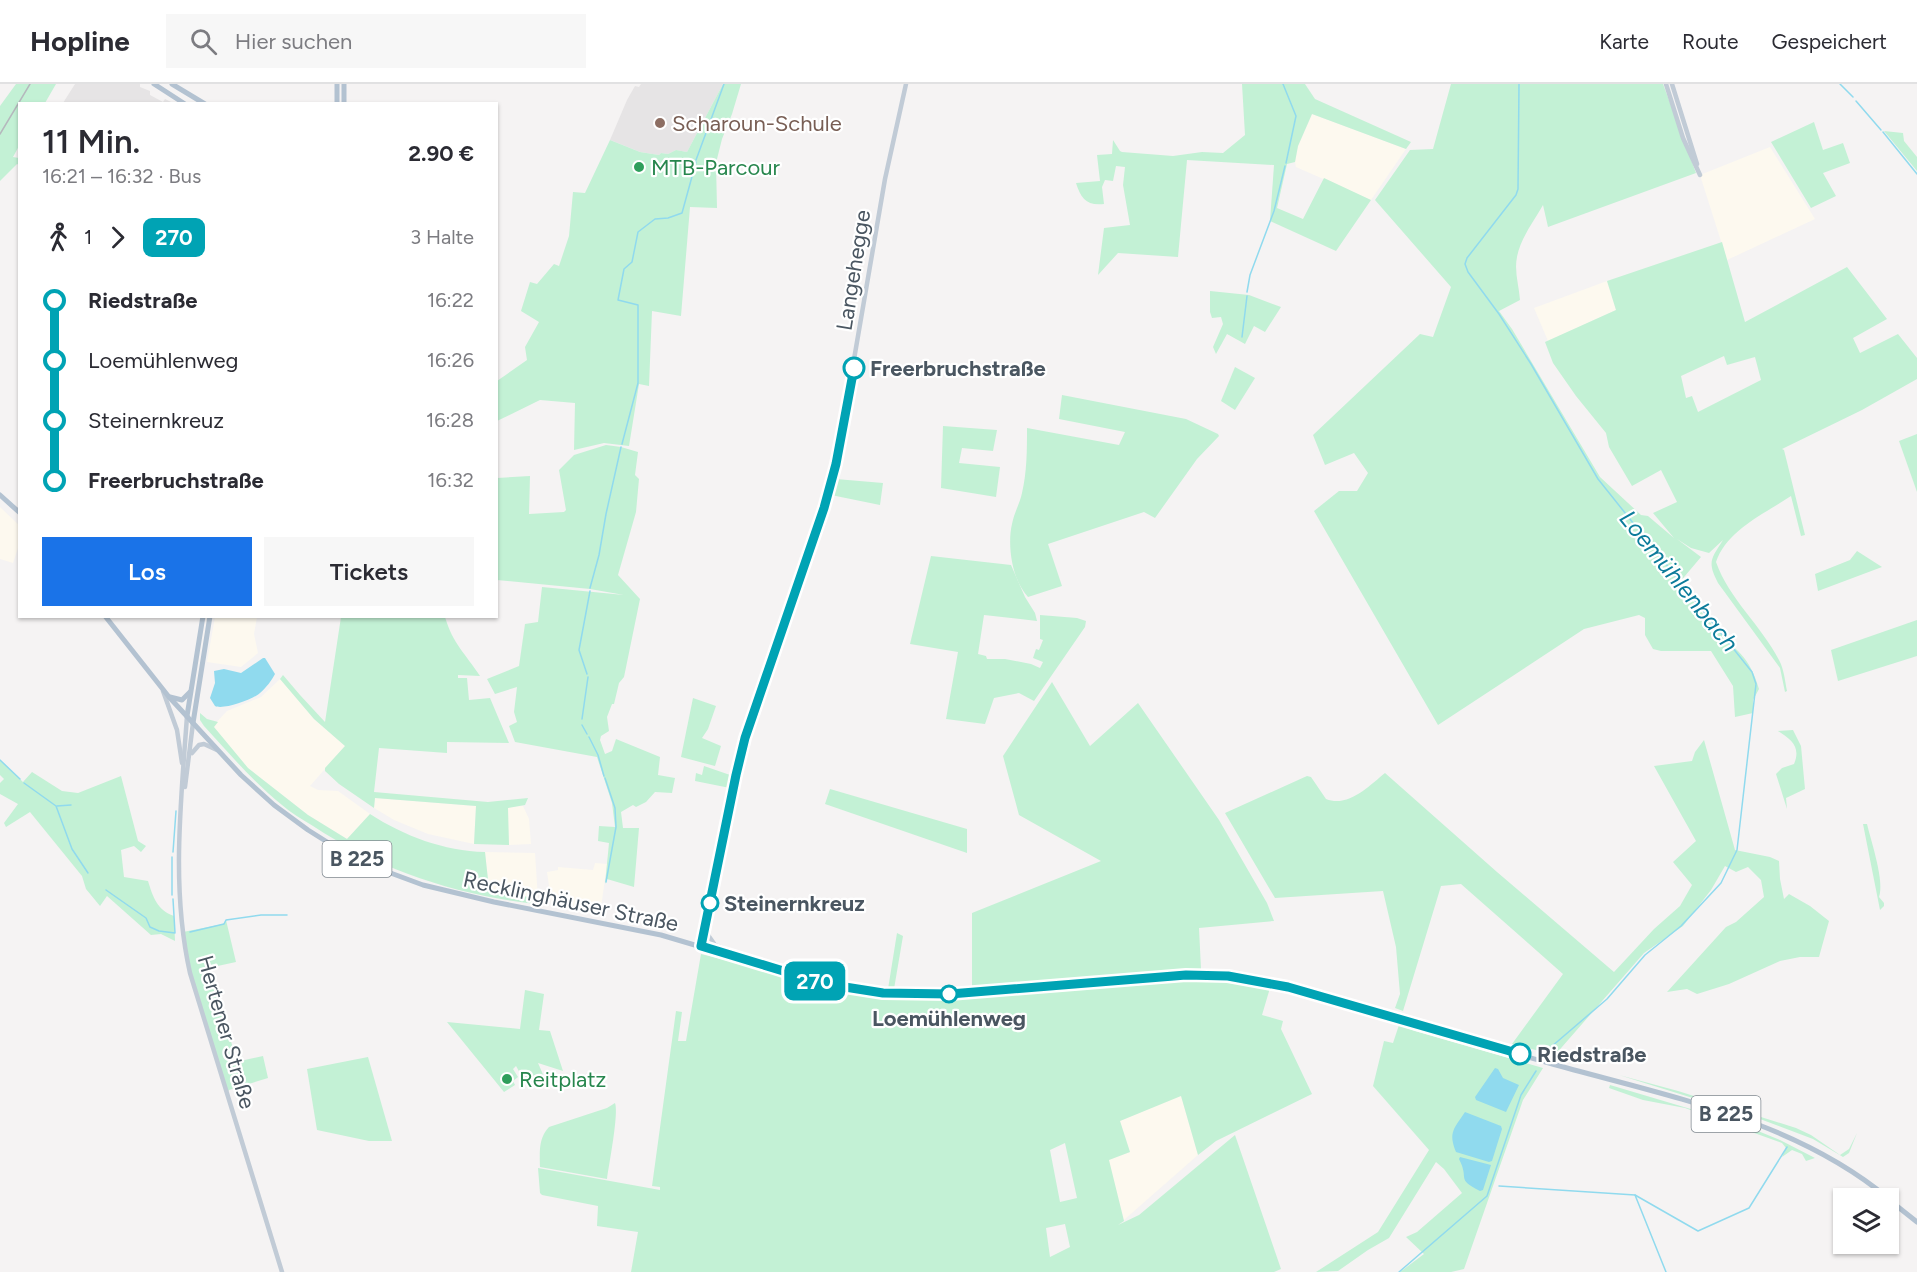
<!DOCTYPE html>
<html lang="de">
<head>
<meta charset="utf-8">
<style>
	body { margin:0; font-family:Figtree,sans-serif; background:#f7f7f7; color:#2b2b33; height:100vh; display:flex; flex-direction:column; font-size:22px; white-space:nowrap }
	* { box-sizing:border-box; margin:0 }
	p { font-size:20px; color:#7c7c81 }
	.icon { flex:none; width:33px; height:33px; fill:none; stroke:currentColor; stroke-width:2; stroke-linecap:round; stroke-linejoin:round }
	.map { position:relative; flex:1; overflow:hidden }
	.side { position:absolute; left:18px; top:18px; width:480px; height:516px; display:flex; flex-direction:column; background:#fff; border-radius:0px; box-shadow:0 2px 4px #0004 }
	.side>* { flex:none }
	.badge { padding:0 12px; border-radius:9px; font-size:21px; line-height:39px }
	.fabs { position:absolute; left:1833px; top:1104px; display:grid; gap:12px }
	.fabs a { display:grid; place-items:center; width:66px; height:66px; border-radius:0px; background:#fff; box-shadow:0 2px 4px #0004; font-size:30px }
	.map>.badge { position:absolute; translate:-50% -50%; box-shadow:0 0 0 3px #fff }
	.legs { display:flex; align-items:center; gap:9px; height:66px; padding:0 24px; font-size:20px }
	.legs p { margin-inline-start:auto }
	.head { display:flex; align-items:center; justify-content:space-between; height:102px; padding:0 24px }
	h1 { font-size:33px; font-weight:600; line-height:45px }
	.primary-button { display:flex; gap:12px; margin-top:auto; padding:12px 24px }
	.primary-button a { flex:1; height:69px; border-radius:0px; background:#1a73e8; color:#fff; font-size:24px; font-weight:600; line-height:69px; text-align:center }
	.primary-button a+a { background:#f7f7f7; color:#2b2b33 }
	ul { padding:0 24px; list-style:none }
	li { display:flex; align-items:center; gap:21px; height:60px; font-size:22px }
	li i { display:grid; place-items:center; width:9px; height:100%; margin:0 8px; background:currentColor }
	li i::after { content:''; width:15px; height:15px; margin:-8px; border:4px solid; border-radius:50%; background:#fff }
	li p { margin-inline-start:auto }
	li:first-child i { background:linear-gradient(#0000 50%,currentColor 0) }
	li:last-child i { background:linear-gradient(currentColor 50%,#0000 0) }
	header { display:flex; align-items:center; gap:36px; box-sizing:border-box; height:84px; padding:0 30px; background:#fff; border-bottom:2px solid #e1e1e2 }
	header strong { font-size:28px }
	nav { display:flex; gap:33px; margin-inline-start:auto; font-size:21px }
	.search { width:420px; height:54px; background:#f7f7f7; display:flex; align-items:center; gap:15px; box-sizing:border-box; padding:0 21px; border-radius:0px; color:#7c7c81; font-size:22px }
	.map>svg:first-child { display:block }
	.commercial { fill:#fdf9ef }
	.education { fill:#e6e4e5 }
	.green { fill:#c3f1d5; fill-rule:evenodd }
	.water { fill:#90daee }
	.lines { fill:none; stroke-linecap:round; stroke-linejoin:round }
	.stream { stroke:#90daee; stroke-width:1.5 }
	.secondary { stroke:#c1cbd6; stroke-width:4.5 }
	.primary { stroke:#b3c2d1; stroke-width:5 }
	.rail { stroke:#b5b8bd; stroke-width:1.5 }
	.line-1-casing { stroke:#fff; stroke-width:14 }
	.line-1 { stroke:#00a3b4; stroke-width:9 }
	.education-dot { fill:#8d6e63; stroke:#fff; stroke-width:2 }
	.leisure-dot { fill:#2e9e5b; stroke:#fff; stroke-width:2 }
	.stop-1-dot { fill:#fff; stroke:#00a3b4; stroke-width:3 }
	.labels { text-anchor:middle; stroke-width:4.5; stroke-linejoin:round; paint-order:stroke }
	.shield { fill:#fff; stroke:#808990; stroke-width:1.5 }
	.shield-label { font-size:21px; font-weight:bold; fill:#4a5661 }
	.education-label { font-size:22px; fill:#785e54; stroke:#fff; text-anchor:start }
	.leisure-label { font-size:22px; fill:#27864d; stroke:#fff; text-anchor:start }
	.street-label { font-size:22px; fill:#4a5661; stroke:#fff }
	.stop-label { font-size:22px; font-weight:bold; fill:#4a5661; stroke:#fff; text-anchor:start }
	.water-label { font-size:24px; font-style:italic; fill:#0c7c9b; stroke:#fff }
</style>
</head>
<body>
<header>
<strong>Hopline</strong>
<div class="search"><svg class="icon" aria-label="search" viewBox="0 0 24 24"><circle cx="10" cy="10" r="6"/><path d="M15 15l6 6"/></svg>Hier suchen</div>
<nav><a>Karte</a><a>Route</a><a>Gespeichert</a></nav>
</header>
<div class="map">
<svg width="1917" height="1188" viewBox="0 0 1917 1188">
	<rect width="100%" height="100%" fill="#f5f3f3"/>
	<g class="commercial">
		<polygon points="1312,30 1406,65 1371,116 1296,83 1295,78 1298,62"/>
		<polygon points="1770,63 1815,135 1727,176 1700,91"/>
		<polygon points="1607,197 1616,226 1548,257 1534,224"/>
		<polygon points="0,423 19,441 19,461 13,479 0,475"/>
		<polygon points="215,533 257,533 254,550 258,569 241,583 207,578"/>
		<polygon points="280,595 314,635 345,662 310,702 318,706 338,707 370,730 347,755 308,731 248,684 213,642 227,627 261,613"/>
		<polygon points="375,714 476,722 474,760 428,750 394,736 374,724"/>
		<polygon points="523,722 529,735 531,760 509,761 507,723"/>
		<polygon points="485,768 535,769 538,815 489,805"/>
		<polygon points="595,779 607,780 600,831 552,823 547,788 558,786 558,783 593,786"/>
		<polygon points="1181,1011 1198,1071 1124,1136 1108,1076 1130,1068 1120,1037"/>
	</g>
	<g class="education">
		<polygon points="75,0 140,0 140,3 150,7 150,11 163,18 165,15 173,19 63,19"/>
		<polygon points="641,0 723,0 687,68 676,66 668,70 661,69 659,71 640,68 610,56 627,16 635,2 639,3"/>
	</g>
	<g class="green">
		<polygon points="16,0 56,0 45,19 20,20 19,62 13,73 19,74 19,81 17,80 0,97 0,22"/>
		<polygon points="723,0 741,0 732,30 722,55 716,79 717,124 690,123 681,232 652,227 649,302 639,300 629,362 604,359 574,366 575,319 540,316 497,337 497,297 527,276 525,263 539,238 521,227 530,198 537,200 554,180 559,182 569,152 573,108 585,109 610,56 640,68 659,71 661,69 668,70 676,66 687,68"/>
		<path d="M1242 0H1305L1315 15 1411 58 1406 65 1312 30 1298 62 1295 78 1287 80 1277 124 1303 135 1324 94 1371 116 1336 167 1270 137 1274 81 1187 76 1178 173 1118 169 1098 191 1104 144 1130 141 1123 101 1125 83 1116 82 1113 97 1105 96 1102 103 1104 120C1087 122 1081 115 1076 99L1100 97 1097 71 1112 70 1113 56 1120 67 1122 68 1173 72 1202 68 1223 69 1245 51Z"/>
		<path d="M1451 0H1663L1696 89 1548 143 1543 121C1534 137 1520 155 1517 173 1514 187 1519 202 1520 216L1499 227 1512 245 1600 393 1641 431 1648 432 1674 454 1653 429 1677 418 1661 386 1632 402 1609 363 1606 349 1576 312 1553 279 1545 258 1616 226 1607 197 1722 158 1745 238 1847 183 1887 235 1853 254 1860 269 1898 250 1917 274V295L1862 326 1782 365 1784 366 1805 451 1801 452 1791 412C1764 430 1727 446 1716 478 1729 515 1761 541 1779 576 1784 585 1785 597 1787 607L1785 608 1780 584 1718 499C1707 478 1711 475 1723 456L1709 469 1691 464 1677 455 1701 473 1679 499C1691 514 1702 530 1715 544 1737 568 1749 571 1759 605L1753 616V629L1735 633 1733 602 1711 567H1661L1653 565 1645 551V534L1639 531 1584 545 1438 641 1314 427 1339 407H1357L1368 389 1354 369 1325 381 1313 351 1420 250 1433 253 1451 203 1375 116 1410 66 1433 65ZM1724 272 1727 281 1755 273 1761 296 1698 328 1692 312 1686 314 1681 292Z"/>
		<polygon points="1814,38 1823,66 1843,59 1850,79 1823,89 1836,112 1811,124 1771,58"/>
		<polygon points="1884,47 1903,49 1904,57 1917,73 1917,87"/>
		<polygon points="1210,207 1249,211 1281,223 1265,248 1254,242 1245,260 1227,250 1216,270 1213,263 1223,240 1221,233 1212,234 1210,228"/>
		<polygon points="1235,283 1255,294 1235,326 1221,317"/>
		<path d="M1062 311 1186 335 1218 350 1219 352 1197 375 1155 434 1144 428 1048 460 1062 502 1028 513C1012 496 1007 461 1012 440 1014 429 1020 419 1022 409 1027 388 1027 366 1027 344L1119 361 1125 348 1059 335Z"/>
		<polygon points="943,342 997,346 993,367 962,364 959,379 1000,383 996,413 941,404"/>
		<polygon points="1917,350 1917,408 1899,357"/>
		<polygon points="606,361 621,363 638,368 635,391 639,395 636,428 618,491 640,515 624,593 619,599 614,620 612,620 607,633 609,647 601,652 600,656 605,670 612,667 616,655 660,673 658,691 675,694 672,709 655,708 646,718 636,723 633,721 621,728 623,744 639,744 634,803 607,795 605,800 609,759 598,757 599,742 615,743 612,719 597,673 515,658 509,642 517,638 514,628 517,603 495,610 487,595 519,582 525,540 538,538 542,503 624,511 590,505 497,496 497,394 530,392 529,430 564,428 566,426 559,386 574,371"/>
		<polygon points="836,395 883,399 880,421 831,411"/>
		<polygon points="1857,467 1882,483 1818,507 1815,490 1850,476"/>
		<polygon points="931,472 1011,481 1025,513 1035,529 1037,537 984,531 978,570 986,572 987,575 1005,575 1031,580 1040,584 1043,578 1033,574 1036,565 1039,566 1043,556 1040,555 1040,531 1077,534 1086,537 1085,543 1034,617 1019,609 994,614 985,640 946,635 958,568 910,560"/>
		<path d="M341 533H445C453 560 465 569 480 592L458 591V594H467L469 616 490 614 509 659 447 658V669L379 664 374 708 488 718 528 714 525 721 508 724 509 761 474 760 476 722 375 714 374 724 339 700 325 687V684L345 662 314 635 280 595 283 591 300 611 325 638Z"/>
		<polygon points="1917,536 1917,572 1838,597 1831,566"/>
		<polygon points="1052,598 1090,662 1138,619 1219,736 1267,819 1274,837 1199,844 1201,885 972,903 972,829 1101,777 1019,731 1003,672"/>
		<polygon points="693,614 716,622 708,645 702,654 721,662 715,682 681,673"/>
		<path d="M200 629 207 635 218 638 214 643 248 684 308 731 347 755 370 730C404 752 444 767 485 768L489 805 538 815 539 818 536 820C456 811 380 786 313 742 302 735 291 729 282 721 253 698 229 669 204 642L200 636Z"/>
		<path d="M1793 646 1801 662 1805 705 1786 714 1787 725 1776 690 1782 684 1794 680C1801 663 1792 656 1778 647Z"/>
		<path d="M1704 656 1735 766 1770 773 1779 777 1780 795 1784 815 1789 810 1810 822 1829 837 1819 873H1800L1780 877 1729 900 1697 910 1687 905 1667 908 1726 843 1736 838 1764 813 1761 796 1748 783 1736 788 1725 782 1711 806 1683 842 1644 869 1555 971 1512 960 1563 890 1461 800 1441 802 1403 927 1395 924 1400 910 1396 863 1383 807 1275 814 1225 729 1307 692 1311 693 1326 715C1348 724 1369 702 1385 689L1497 788 1614 888 1654 845 1680 822 1692 801 1673 778 1696 757 1654 682 1692 677 1695 668Z"/>
		<path d="M0 676 23 698 32 688 62 707 78 709 121 692 138 757 146 762 141 768 134 762 121 766 124 793 148 797C153 813 157 826 174 832L175 857 161 850 151 851 107 812 100 822 86 805 82 792 30 728 6 743 4 739 18 720 0 710V699L4 695 0 691Z"/>
		<polygon points="704,682 733,692 730,704 695,697 696,689 702,691"/>
		<polygon points="830,705 967,745 967,769 825,720"/>
		<path d="M1863 740H1867C1871 757 1885 798 1879 813L1884 819V822L1880 826Z"/>
		<polygon points="226,836 236,878 213,883 207,886 211,891 236,974 240,977 263,972 268,994 229,1006 227,1009 190,889 183,848 223,840"/>
		<polygon points="897,849 903,852 894,905 888,905"/>
		<path d="M701 870 864 911 967 915 1201 892 1249 897 1270 904 1262 931 1283 937 1281 945 1312 1010 1216 1057 1198 1071 1181 1012 1120 1037 1130 1068 1109 1076 1124 1137 1118 1141 1139 1131 1235 1051 1281 1185 1274 1188H631L638 1148 597 1142 598 1122 542 1111 540 1109 538 1084 660 1106V1103L652 1102 676 927 682 928 678 957H686ZM1065 1059 1077 1114 1060 1118 1050 1066ZM1065 1140 1070 1163 1050 1173 1046 1144Z"/>
		<polygon points="525,906 544,910 539,946 550,947 563,987 538,979 545,995 528,1003 516,982 513,985 518,993 513,997 515,1001 504,1008 447,938 520,945"/>
		<polygon points="1399,941 1415,947 1543,984 1523,1016 1464,1185 1451,1188 1400,1188 1424,1170 1406,1153 1417,1148 1462,1109 1444,1085 1436,1078 1389,1154 1368,1166 1338,1187 1316,1188 1378,1148 1429,1066 1373,1002 1384,957 1393,959"/>
		<polygon points="368,973 392,1057 369,1057 317,1046 307,985"/>
		<polygon points="1619,991 1678,1007 1796,1044 1811,1051 1840,1071 1849,1065 1857,1049 1849,1069 1843,1073 1813,1055 1760,1035"/>
		<polygon points="1610,1001 1741,1040 1780,1056 1815,1074 1806,1077 1802,1070 1792,1066 1782,1073 1786,1064 1782,1059 1685,1024 1643,1016 1609,1004"/>
		<path d="M615 1019C619 1029 609 1080 607 1095L540 1083C540 1068 538 1055 549 1043L607 1024Z"/>
	</g>
	<g class="water">
		<path d="M263 574H265L275 590C272 596 266 604 260 609 252 616 223 626 215 622L210 614 215 599 214 587 224 585 241 589Z"/>
		<polygon points="1495,984 1498,985 1503,994 1519,1001 1506,1028 1476,1016 1475,1013"/>
		<path d="M1465 1028 1501 1042 1502 1045 1492 1077 1489 1078 1456 1068C1448 1048 1454 1045 1465 1028Z"/>
		<path d="M1460 1073 1491 1081 1483 1106 1480 1107C1455 1094 1470 1096 1459 1075Z"/>
	</g>
	<g class="lines">
		<g class="stream">
			<polyline points="1283,0 1296,32 1286,79"/>
			<polyline points="1519,0 1518,105 1516,111 1467,174 1465,180 1468,188 1499,230 1531,280 1598,395 1752,588 1756,600 1737,766 1721,799 1681,842 1645,871 1607,915 1544,969"/>
			<polyline points="1840,0 1853,13"/>
			<polyline points="1856,17 1881,46"/>
			<polyline points="1883,48 1917,90"/>
			<polyline points="696,76 724,0"/>
			<polyline points="1247,208 1250,191 1274,127 1285,82"/>
			<polyline points="1242,253 1247,212"/>
			<polyline points="622,360 638,299 638,221 618,216 624,185 632,178 638,148 655,135 668,134 682,129 696,78"/>
			<polyline points="590,504 599,471 606,430 621,363"/>
			<polyline points="587,590 579,566 590,507"/>
			<polyline points="582,635 588,593"/>
			<polyline points="582,641 587,650"/>
			<polyline points="589,653 598,671 604,692"/>
			<polyline points="0,676 20,695"/>
			<polyline points="605,694 615,724 616,743 606,798"/>
			<polyline points="24,699 56,722 72,765 88,789"/>
			<polyline points="57,722 71,721"/>
			<polyline points="173,768 176,727"/>
			<polyline points="172,773 172,811"/>
			<polyline points="106,806 146,834 150,843 159,847 175,849 173,815"/>
			<polyline points="190,848 224,840 226,836 261,831 287,831"/>
			<polyline points="1499,1102 1635,1111 1666,1188"/>
			<polyline points="1635,1111 1698,1147 1749,1124 1787,1063"/>
			<polyline points="1399,1188 1487,1112 1521,1011 1536,987"/>
		</g>
		<g class="secondary">
			<polyline points="1666,0 1683,54 1700,91"/>
			<polyline points="1672,0 1697,80"/>
			<polyline points="163,607 177,646 182,679"/>
			<path d="M187 632C181 718 171 804 190 889L282 1188"/>
			<polyline points="192,669 199,661 204,660 217,666"/>
			<polyline points="185,703 193,639"/>
			<polyline points="707,842 708,851 715,861 756,876 760,879"/>
			<polyline points="701,862 736,691 745,654 824,424 836,380 885,95 906,0"/>
		</g>
		<g class="primary">
			<polyline points="154,0 185,20"/>
			<polyline points="172,0 205,20"/>
			<polyline points="337,20 337,0"/>
			<polyline points="344,20 344,0"/>
			<polyline points="0,411 20,429"/>
			<path d="M105 532 169 613 241 691 274 721 308 746 343 768 369 781 423 801 494 818 661 851 826 900 883 909 950 910 1187 891 1228 892 1288 903C1375 928 1462 955 1549 979 1666 1012 1793 1035 1888 1114"/>
			<polyline points="170,613 182,616 190,608"/>
			<polyline points="187,632 203,532"/>
			<polyline points="193,639 210,532"/>
			<polyline points="1888,1115 1917,1138"/>
		</g>
		<polyline class="rail" points="0,50 30,0"/>
	</g>
	<g class="lines">
		<g class="line-1-casing">
			<polyline id="line-1" points="854,284 836,380 824,424 745,654 736,691 701,862 826,900 883,909 950,910 1186,891 1228,892 1288,903 1520,970"/>
		</g>
		<use href="#line-1" class="line-1"/>
	</g>
	<circle class="education-dot" cx="660" cy="39" r="6"/>
	<g class="leisure-dot">
		<circle cx="639" cy="83" r="6"/>
		<circle cx="507" cy="995" r="6"/>
	</g>
	<g class="stop-1-dot">
		<circle cx="854" cy="284" r="10"/>
		<circle cx="710" cy="819" r="8"/>
		<circle cx="949" cy="910" r="8"/>
		<circle cx="1520" cy="970" r="10"/>
	</g>
	<g class="labels">
		<g class="shield">
			<rect x="322.5" y="757" width="69" height="36" rx="4.5"/>
			<rect x="1691.5" y="1012" width="69" height="36" rx="4.5"/>
		</g>
		<g class="shield-label">
			<text x="357" y="782">B 225</text>
			<text x="1726" y="1037">B 225</text>
		</g>
		<g class="education-label">
			<text x="672" y="47">Scharoun-Schule</text>
		</g>
		<g class="leisure-label">
			<text x="651" y="91">MTB-Parcour</text>
			<text x="519" y="1003">Reitplatz</text>
		</g>
		<g class="street-label">
			<text transform="translate(853 186) rotate(-81)" y="8">Langehegge</text>
			<text transform="translate(571 817) rotate(12)" y="8">Recklinghäuser Straße</text>
			<text transform="translate(227 948) rotate(74)" y="8">Hertener Straße</text>
		</g>
		<g class="stop-label">
			<text x="870" y="292">Freerbruchstraße</text>
			<text x="724" y="827">Steinernkreuz</text>
			<text x="949" y="942" text-anchor="middle">Loemühlenweg</text>
			<text x="1537" y="978">Riedstraße</text>
		</g>
		<g class="water-label">
			<text transform="translate(1679 497) rotate(51)" y="8">Loemühlenbach</text>
		</g>
	</g>
</svg>
<div class="fabs">
<a><svg class="icon" aria-label="layers" viewBox="0 0 24 24"><path d="M12 4l9 5-9 5-9-5zM3 14l9 5 9-5"/></svg></a>
</div>
<b class="badge" style="left:815px;top:897px;background:#00a3b4;color:#fff">270</b>
<section class="side">
<div class="head"><div><h1>11 Min.</h1><p>16:21 – 16:32 · Bus</p></div><b>2.90 €</b></div>
<div class="legs"><svg class="icon" aria-label="walk" viewBox="0 0 24 24"><circle cx="13" cy="4" r="2"/><path d="M13 8l-2 6 4 7M11 14l-3 7M7 12l3-4h3l4 4"/></svg>1<svg class="icon" aria-label="forward" viewBox="0 0 24 24"><path d="M9 5l7 7-7 7"/></svg><b class="badge" style="background:#00a3b4;color:#fff">270</b><p>3 Halte</p></div>
<ul>
<li><i style="color:#00a3b4"></i><b>Riedstraße</b><p>16:22</p></li>
<li><i style="color:#00a3b4"></i><span>Loemühlenweg</span><p>16:26</p></li>
<li><i style="color:#00a3b4"></i><span>Steinernkreuz</span><p>16:28</p></li>
<li><i style="color:#00a3b4"></i><b>Freerbruchstraße</b><p>16:32</p></li>
</ul>
<div class="primary-button"><a>Los</a><a>Tickets</a></div>
</section>
</div>
</body>
</html>
